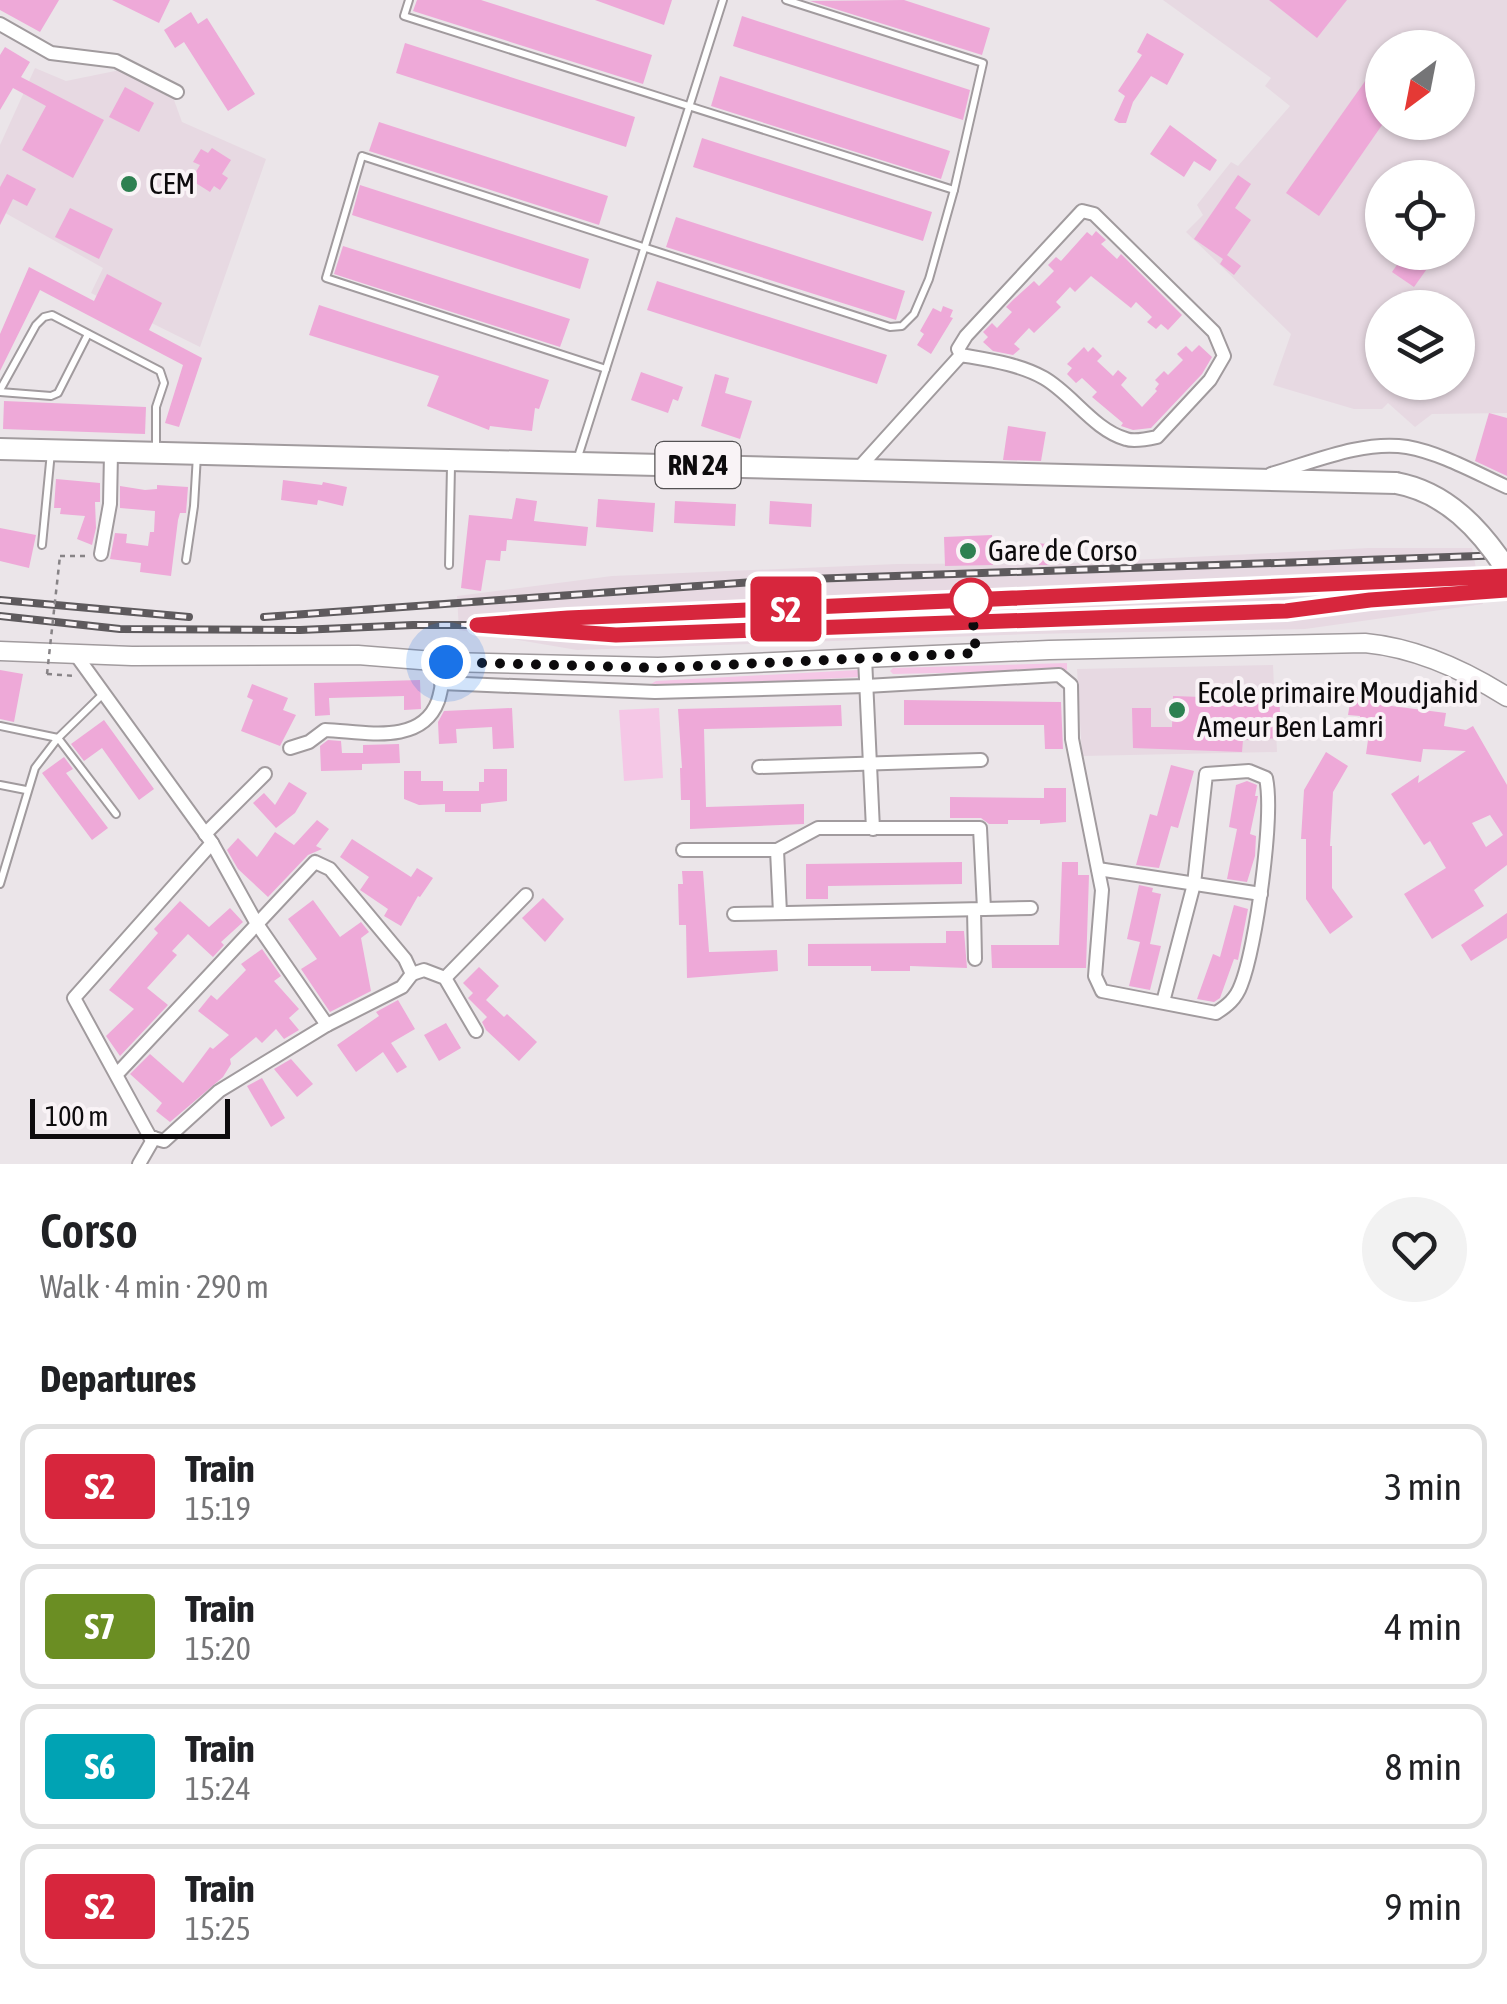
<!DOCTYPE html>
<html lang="en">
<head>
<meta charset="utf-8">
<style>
	body { margin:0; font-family:"Asap Condensed",sans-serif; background:#f2f2f2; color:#202124; height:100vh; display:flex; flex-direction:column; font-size:38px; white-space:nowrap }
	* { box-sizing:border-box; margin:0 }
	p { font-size:32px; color:#757577 }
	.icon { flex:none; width:55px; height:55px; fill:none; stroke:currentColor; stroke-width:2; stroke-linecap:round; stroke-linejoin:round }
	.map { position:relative; height:1164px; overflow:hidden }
	.drawer { display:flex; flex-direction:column; background:#fff; flex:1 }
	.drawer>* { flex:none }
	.badge { padding:0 20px; border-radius:8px; font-size:35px; line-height:65px }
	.needle { width:65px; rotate:212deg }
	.controls { position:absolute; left:1365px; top:30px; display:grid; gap:20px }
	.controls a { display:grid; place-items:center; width:110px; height:110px; border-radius:50%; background:#fff; box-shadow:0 2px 8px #0004; font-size:50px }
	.scale { position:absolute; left:30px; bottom:25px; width:200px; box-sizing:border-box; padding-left:10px; border:5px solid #0d0b0d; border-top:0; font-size:28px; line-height:35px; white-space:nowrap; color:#0d0b0d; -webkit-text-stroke:8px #f9f3f6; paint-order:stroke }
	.you { position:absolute; width:50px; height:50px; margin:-25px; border:8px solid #fff; border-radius:50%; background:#1a73e8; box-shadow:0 0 0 15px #1a73e833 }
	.map>.badge { position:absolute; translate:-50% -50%; box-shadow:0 0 0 5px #fff }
	h2 { padding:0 40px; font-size:38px; line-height:90px }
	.round { display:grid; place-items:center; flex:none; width:105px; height:105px; border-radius:52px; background:#f2f2f2 }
	.headline { display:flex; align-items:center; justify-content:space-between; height:170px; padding:0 40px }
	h1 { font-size:48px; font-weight:600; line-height:75px }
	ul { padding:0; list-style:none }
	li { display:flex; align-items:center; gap:30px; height:125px; margin:0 20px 15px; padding:0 20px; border:5px solid #e0e0e0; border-radius:20px }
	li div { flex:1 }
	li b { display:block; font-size:38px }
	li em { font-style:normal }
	li .badge { min-width:110px; font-weight:700; text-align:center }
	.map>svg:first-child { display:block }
	.built { fill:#e7d9e2; fill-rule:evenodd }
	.green { fill:#f5c7e6 }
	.building { fill:#eea9d8; fill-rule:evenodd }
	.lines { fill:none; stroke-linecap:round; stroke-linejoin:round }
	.lane-casing { stroke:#a19b9e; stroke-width:10 }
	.street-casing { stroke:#a19b9e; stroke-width:16 }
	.secondary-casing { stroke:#a19b9e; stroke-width:21 }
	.primary-casing { stroke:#a19b9e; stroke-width:24 }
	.path { stroke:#878386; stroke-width:2.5; stroke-dasharray:5 5; stroke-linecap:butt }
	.lane { stroke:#fff; stroke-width:6 }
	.street { stroke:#fff; stroke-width:12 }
	.secondary { stroke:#fff; stroke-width:18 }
	.primary { stroke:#fff; stroke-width:20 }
	.rail-casing { stroke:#5e5a5d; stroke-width:8 }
	.rail { stroke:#f9f3f6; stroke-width:4; stroke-dasharray:11; stroke-linecap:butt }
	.primary-bridge-casing { stroke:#a19b9e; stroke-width:24; stroke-linecap:butt }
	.path-bridge { stroke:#878386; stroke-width:2.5; stroke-dasharray:5 5; stroke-linecap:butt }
	.primary-bridge { stroke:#fff; stroke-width:20 }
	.line-casing { stroke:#fff; stroke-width:22 }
	.line { stroke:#d7263d; stroke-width:15 }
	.walk { stroke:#0d0b0d; stroke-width:10; stroke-dasharray:0 18 }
	.poi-dot { fill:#2e8051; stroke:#f9f3f6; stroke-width:4 }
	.stop-dot { fill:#fff; stroke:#d7263d; stroke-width:5 }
	.labels { text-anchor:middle; stroke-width:8; stroke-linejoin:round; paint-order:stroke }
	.shield { fill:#f9f3f6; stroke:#545153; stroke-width:2.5 }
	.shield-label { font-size:28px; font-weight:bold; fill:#0d0b0d }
	.poi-label { font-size:30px; fill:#0d0b0d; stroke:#f9f3f6; text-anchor:start }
</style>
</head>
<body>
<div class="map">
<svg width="1507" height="1164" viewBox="0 0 1507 1164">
	<rect width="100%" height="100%" fill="#ebe5e9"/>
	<g class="built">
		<path d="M1163 0H1507V413L1432 414 1415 427 1388 403 1382 409H1354L1273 385 1291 334 1186 232 1203 215 1197 205 1231 162 1238 166 1290 106 1265 86 1271 78ZM1382 48H1458V122H1382ZM1382 178H1458V252H1382ZM1382 308H1458V382H1382Z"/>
		<polygon points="35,68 66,81 120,70 174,100 182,122 266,159 200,347 91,293 103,268 0,210 0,145"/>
		<polygon points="1369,548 1472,548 1483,604 1305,629 1030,634 577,650 459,630 457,596 612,576 897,564 1071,563"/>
		<polygon points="1273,665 1277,752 1082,756 1077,669"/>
	</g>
	<g class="green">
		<polygon points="1067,663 1067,670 893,674 890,671 893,668"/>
		<polygon points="858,670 859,677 656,688 651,684 656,681"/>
		<polygon points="659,708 663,778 624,781 619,710"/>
	</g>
	<g class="building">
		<polygon points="0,0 59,0 40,32 0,10"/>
		<polygon points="112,0 170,0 159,23"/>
		<polygon points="417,0 481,0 652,55 643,84 413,11"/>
		<polygon points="595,0 672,0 664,25"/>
		<polygon points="904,0 990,28 982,55 810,1"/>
		<polygon points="1269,0 1347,0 1317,38"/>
		<polygon points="191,12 198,24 207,18 255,94 228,111 184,42 175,48 164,30"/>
		<polygon points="742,16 970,90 963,120 733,46"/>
		<polygon points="1147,33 1184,54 1167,85 1151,76 1133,102 1126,123 1119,123 1114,120 1125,96 1118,91 1142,55 1137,52"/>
		<polygon points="405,43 635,117 626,147 396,73"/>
		<polygon points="5,47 30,62 21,77 104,120 73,178 22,150 46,106 13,88 0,110 0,55"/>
		<polygon points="1373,70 1382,77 1382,125 1319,216 1286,193"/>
		<polygon points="720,76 950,151 941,179 711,106"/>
		<polygon points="125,87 154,103 139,132 109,117"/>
		<polygon points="379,122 608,196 599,225 369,151"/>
		<polygon points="1170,125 1217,160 1210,171 1194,161 1184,177 1150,154"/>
		<polygon points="702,138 932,212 923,241 693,167"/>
		<polygon points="212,148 231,160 222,174 228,178 220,190 214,186 210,192 191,180 200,165 193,162 201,149 208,153"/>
		<polygon points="7,174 36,189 27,206 13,199 0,225 0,187"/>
		<polygon points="1238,175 1251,184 1235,208 1251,220 1225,258 1227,255 1241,266 1234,275 1220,264 1223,259 1194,239"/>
		<polygon points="360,185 589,259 580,289 352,215"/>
		<polygon points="70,208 113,229 99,259 55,237"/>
		<polygon points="676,217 905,291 896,320 666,247"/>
		<polygon points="1096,231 1106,240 1101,244 1117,259 1121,254 1182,315 1168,330 1161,324 1156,329 1147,322 1152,317 1136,302 1131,308 1091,276 1075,292 1070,287 1056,302 1061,307 1034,333 1029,328 1014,344 1020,349 1013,355 993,351 983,342 988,337 983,332 992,323 997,328 1012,312 1006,307 1014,299 1034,281 1039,286 1054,271 1048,265 1056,257 1061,261 1087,232 1092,236"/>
		<polygon points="343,246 570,319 560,347 334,274"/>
		<polygon points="1406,252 1439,252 1414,287 1392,272"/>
		<polygon points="29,267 94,301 107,274 162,303 149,330 202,358 179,427 165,423 183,365 40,290 0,371 0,334"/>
		<polygon points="657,281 887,355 877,384 647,310"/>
		<polygon points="319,305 549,380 539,409 535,408 532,431 490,426 489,430 427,406 439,376 309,335"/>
		<polygon points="943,306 953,310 950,317 953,318 931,354 917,345 924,334 920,331 933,308 941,312"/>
		<polygon points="1199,345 1212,357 1202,374 1151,428 1133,430 1121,426 1123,423 1092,397 1097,392 1082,378 1076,383 1067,374 1072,368 1067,364 1084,347 1088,352 1093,347 1102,356 1097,361 1113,376 1118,370 1127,378 1121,385 1142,407 1157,391 1155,389 1159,384 1155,380 1164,371 1168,375 1183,360 1177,354 1186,346 1192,352"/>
		<polygon points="641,372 683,387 678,401 673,399 668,413 631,400"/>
		<polygon points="715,374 729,378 725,393 752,401 740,439 701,426"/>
		<polygon points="4,401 146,407 145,434 3,429"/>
		<polygon points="1489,413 1507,418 1507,476 1475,461"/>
		<polygon points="1008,426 1046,432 1041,461 1003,460"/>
		<polygon points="56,479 100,483 100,502 95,502 96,528 92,545 77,539 85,516 60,514 61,508 54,508"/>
		<polygon points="283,480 322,485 323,482 347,487 343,506 318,500 317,505 281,500"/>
		<polygon points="157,485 188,487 186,513 180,513 178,520 171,576 140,572 141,563 110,559 115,533 127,534 126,543 148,546 150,532 154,532 155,511 120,508 120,486 145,490 157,489"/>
		<polygon points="516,498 537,501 534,521 588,527 586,546 507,540 506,551 501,551 500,561 486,560 481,591 461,588 469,515 512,519"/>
		<polygon points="598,499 655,503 653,532 596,527"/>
		<polygon points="675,501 736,504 735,526 674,523"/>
		<polygon points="770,501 812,504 811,527 769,524"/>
		<polygon points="0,528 36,535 29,568 0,561"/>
		<polygon points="992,535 993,565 945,566 944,537"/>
		<polygon points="1020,542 1063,545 1063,557 1050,557 1050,565 1039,565 1039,559 1020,558"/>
		<polygon points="0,670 23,674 14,722 0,719"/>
		<polygon points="420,680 421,709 404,710 404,696 329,698 330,715 315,716 314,683"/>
		<polygon points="252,684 288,698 283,710 296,715 280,746 241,731 253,700 247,697"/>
		<polygon points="1258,689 1279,689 1281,738 1243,740 1242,752 1133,748 1132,708 1151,708 1151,727 1172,727 1173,696 1258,699"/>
		<path d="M1352 691 1385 696 1384 705 1446 713 1444 726 1466 730 1473 726 1507 785V865L1474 890 1484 906 1432 939 1404 894 1446 868 1430 841 1424 845 1391 794 1419 775 1418 783 1466 751 1423 749 1421 762 1366 754 1368 740 1358 739 1360 716 1348 715ZM1490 815 1503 835 1486 847 1472 823Z"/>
		<polygon points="904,700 1061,702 1063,749 1045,749 1044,725 904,725"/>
		<polygon points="841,705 842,726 704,729 706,807 804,804 804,824 690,829 690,800 681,800 680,768 682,768 678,709"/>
		<polygon points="512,708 514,748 493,749 492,727 456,729 457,743 439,744 438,722 444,711"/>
		<polygon points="104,720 154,789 139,800 102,748 84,761 71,744"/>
		<polygon points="328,740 341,741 342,753 363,753 363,745 399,744 400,763 362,764 362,770 321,771 320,746"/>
		<polygon points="1326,752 1348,766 1333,792 1330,846 1332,846 1332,888 1353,917 1330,934 1306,899 1306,839 1301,839 1304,790"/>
		<polygon points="64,757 73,769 66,773 108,828 92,840 42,773"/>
		<polygon points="1171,765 1194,771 1178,828 1171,826 1159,868 1136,865 1150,814 1157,816"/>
		<polygon points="484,769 507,769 507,801 481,804 481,812 445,812 445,804 419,805 404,799 404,771 421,771 421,781 443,781 443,791 479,791 479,782 484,782"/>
		<polygon points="1247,781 1257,785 1255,796 1258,796 1250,834 1256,836 1255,856 1247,882 1227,879 1237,829 1229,827 1236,785"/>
		<polygon points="289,782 307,793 295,813 276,828 253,803 264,793 275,805"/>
		<polygon points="1044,788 1066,788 1066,822 1040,824 1040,820 1008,820 1008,824 989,824 981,818 950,818 950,797 1044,798"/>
		<polygon points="317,820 329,829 316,846 322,849 308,855 268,897 238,869 227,850 238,838 257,857 275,832 294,845"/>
		<polygon points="352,839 411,877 417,868 433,878 420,897 418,896 401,926 384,916 388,909 360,890 369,877 340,857"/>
		<polygon points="962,862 962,884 828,886 828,899 806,899 806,864"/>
		<polygon points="1062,862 1078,862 1078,875 1089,875 1086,968 992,968 991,945 1059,945"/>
		<polygon points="682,871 703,871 709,952 777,950 778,971 687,978 686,925 679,925 678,884 683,884"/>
		<polygon points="1139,885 1153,888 1152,892 1161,894 1150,944 1161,946 1150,990 1129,986 1140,942 1127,939"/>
		<polygon points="543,898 564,919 545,942 522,918"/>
		<polygon points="313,900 340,937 361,922 369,932 361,938 371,991 330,1012 301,969 317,959 288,919"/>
		<polygon points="180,901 209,927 230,908 243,922 221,942 224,945 213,957 188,934 172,951 177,955 147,988 168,1005 120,1056 106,1036 134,1009 109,990 158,933 154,929"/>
		<polygon points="1234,905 1248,909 1238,960 1234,959 1220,998 1214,1002 1197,999 1213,954 1220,957"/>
		<polygon points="1507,913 1507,938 1471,961 1461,945"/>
		<polygon points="946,931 964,931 967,968 910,966 910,971 871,971 871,966 808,966 808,944 946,943"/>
		<polygon points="262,949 281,976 274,981 299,1009 289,1018 299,1030 284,1039 276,1029 262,1043 256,1037 230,1059 231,1064 223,1077 170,1122 156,1111 162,1103 130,1074 150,1054 183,1083 210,1047 213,1049 229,1035 198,1011 211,995 217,1000 246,970 241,964"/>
		<polygon points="479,967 499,986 486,1000 504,1017 507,1014 537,1042 519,1061 486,1030 482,1022 487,1017 468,998 473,993 463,983"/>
		<polygon points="398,1000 415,1029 391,1043 407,1067 397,1073 383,1052 356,1072 337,1045 379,1016 376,1012"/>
		<polygon points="446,1023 461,1048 439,1061 424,1035"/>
		<polygon points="291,1059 313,1084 297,1097 274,1069"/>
		<polygon points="262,1078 285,1118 271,1127 247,1086"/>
	</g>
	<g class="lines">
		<g class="lane-casing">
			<g id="lane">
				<polyline points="409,0 404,16 954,190"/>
				<polyline points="606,369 326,278 362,156 890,327 902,326 914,314 929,279 954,190 983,63 786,0"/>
				<polyline points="0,390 36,325 44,317 52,315 160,371 164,383 156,407 156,447"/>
				<polyline points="0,392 51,396 58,393 88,334"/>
				<polyline points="577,460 723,0"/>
				<polyline points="42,545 51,452"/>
				<polyline points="186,560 194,506 197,455"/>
				<polyline points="449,565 451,466"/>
				<polyline points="0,726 58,738 116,814"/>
				<polyline points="0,785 26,790"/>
				<polyline points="0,884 35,768 58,738 103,694"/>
			</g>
		</g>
		<g class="street-casing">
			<g id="street">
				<polyline points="0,24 51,53 116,61 177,92"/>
				<path d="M857 470 961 355 958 349 966 336 1082 211 1094 214 1214 332 1224 356 1210 380 1157 437C1148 439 1134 442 1126 439 1094 430 1072 394 1044 378 1019 364 989 360 961 355"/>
				<path d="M1271 474C1313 462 1363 440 1407 447 1441 453 1476 473 1507 487"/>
				<polyline points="101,554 110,504 111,453"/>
				<polyline points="76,655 212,843 74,998 150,1137 164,1141 219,1091 327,1025 402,987 412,974 405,959 330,869 315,862 117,1074"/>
				<polyline points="865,658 873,829"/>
				<path d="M441 683 655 692 866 686 1059 675 1071 685 1072 739 1102 890 1095 976 1102 991 1216 1013C1227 1006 1236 999 1241 985 1256 948 1274 816 1266 778L1249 771 1206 774 1194 884 1163 1002"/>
				<path d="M290 748 309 742 325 730C361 731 421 747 438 701 442 689 443 675 446 662"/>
				<polyline points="759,767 981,760"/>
				<polyline points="205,834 265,774"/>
				<polyline points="212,843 257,924 327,1025"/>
				<polyline points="683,850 777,850"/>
				<polyline points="1098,869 1261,894"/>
				<polyline points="984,909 1031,908"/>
				<polyline points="974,910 975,959"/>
				<polyline points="734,914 984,909 980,828 818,828 777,850 780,913"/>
				<polyline points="412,974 424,970 445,978 476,1031"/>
				<polyline points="445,978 526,895"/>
				<polyline points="139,1164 154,1138"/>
			</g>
		</g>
		<g class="secondary-casing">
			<path id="secondary" d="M0 651 132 656 358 655 446 662 658 667 1049 650 1365 643C1417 648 1463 669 1507 697"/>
		</g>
		<g class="primary-casing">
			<polyline id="primary" points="0,449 1396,483"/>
		</g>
		<g class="path">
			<polyline points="60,556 90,556"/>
			<polyline points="47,674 76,676"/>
		</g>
		<use href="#lane" class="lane"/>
		<use href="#street" class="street"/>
		<use href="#secondary" class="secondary"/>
		<use href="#primary" class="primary"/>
		<g class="rail-casing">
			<g id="rail">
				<polyline points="0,600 189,617"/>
				<polyline points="0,616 120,629 300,630 413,625 498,625 616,635 1286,611 1370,600 1507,590"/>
				<polyline points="264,617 780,580 1507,555"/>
				<polyline points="552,619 1471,578"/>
			</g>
		</g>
		<use href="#rail" class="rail"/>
		<g class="primary-bridge-casing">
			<path id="primary-bridge" d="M1396 483C1446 492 1480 529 1507 570"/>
		</g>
		<polyline class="path-bridge" points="47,674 60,556"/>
		<use href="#primary-bridge" class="primary-bridge"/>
	</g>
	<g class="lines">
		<g class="line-casing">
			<polyline id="line" points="1507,576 568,618 477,625 616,635 1286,611 1370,600 1507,590"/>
		</g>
		<use href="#line" class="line"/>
		<polyline class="walk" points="446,662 658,668 976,653 971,600"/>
	</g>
	<g class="poi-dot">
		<circle cx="129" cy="184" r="10"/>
		<circle cx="968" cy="551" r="10"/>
		<circle cx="1177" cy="710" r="10"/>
	</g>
	<circle class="stop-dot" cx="971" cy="600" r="20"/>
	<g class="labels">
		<rect class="shield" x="655.5" y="442" width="85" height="46" rx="8"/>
		<g class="shield-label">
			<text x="698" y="475">RN 24</text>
		</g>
		<g class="poi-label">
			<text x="149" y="194">CEM</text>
			<text x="988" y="561">Gare de Corso</text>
			<text x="1197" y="703">Ecole primaire Moudjahid<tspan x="1197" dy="34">Ameur Ben Lamri</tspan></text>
		</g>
	</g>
</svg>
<div class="controls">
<a><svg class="needle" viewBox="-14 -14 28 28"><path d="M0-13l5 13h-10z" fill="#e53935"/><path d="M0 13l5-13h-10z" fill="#757577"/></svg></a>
<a><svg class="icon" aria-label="locate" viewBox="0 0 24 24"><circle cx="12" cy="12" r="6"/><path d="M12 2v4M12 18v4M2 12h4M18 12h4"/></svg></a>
<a><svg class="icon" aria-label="layers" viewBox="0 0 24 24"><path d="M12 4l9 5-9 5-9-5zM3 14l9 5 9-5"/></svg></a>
</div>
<div class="scale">100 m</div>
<div class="you" style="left:446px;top:662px"></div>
<b class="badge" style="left:786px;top:609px;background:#d7263d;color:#fff">S2</b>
</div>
<section class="drawer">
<div class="headline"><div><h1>Corso</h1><p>Walk · 4 min · 290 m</p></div><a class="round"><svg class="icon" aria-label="heart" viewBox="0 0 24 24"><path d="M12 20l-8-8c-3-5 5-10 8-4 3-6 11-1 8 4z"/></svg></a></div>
<h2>Departures</h2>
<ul>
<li><span class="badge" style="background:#d7263d;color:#fff">S2</span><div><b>Train</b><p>15:19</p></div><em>3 min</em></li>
<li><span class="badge" style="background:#6b8e23;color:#fff">S7</span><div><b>Train</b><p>15:20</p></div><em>4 min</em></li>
<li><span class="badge" style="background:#00a3b4;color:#fff">S6</span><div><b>Train</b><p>15:24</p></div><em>8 min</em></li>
<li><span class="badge" style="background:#d7263d;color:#fff">S2</span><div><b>Train</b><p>15:25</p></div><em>9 min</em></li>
</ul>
</section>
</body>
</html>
